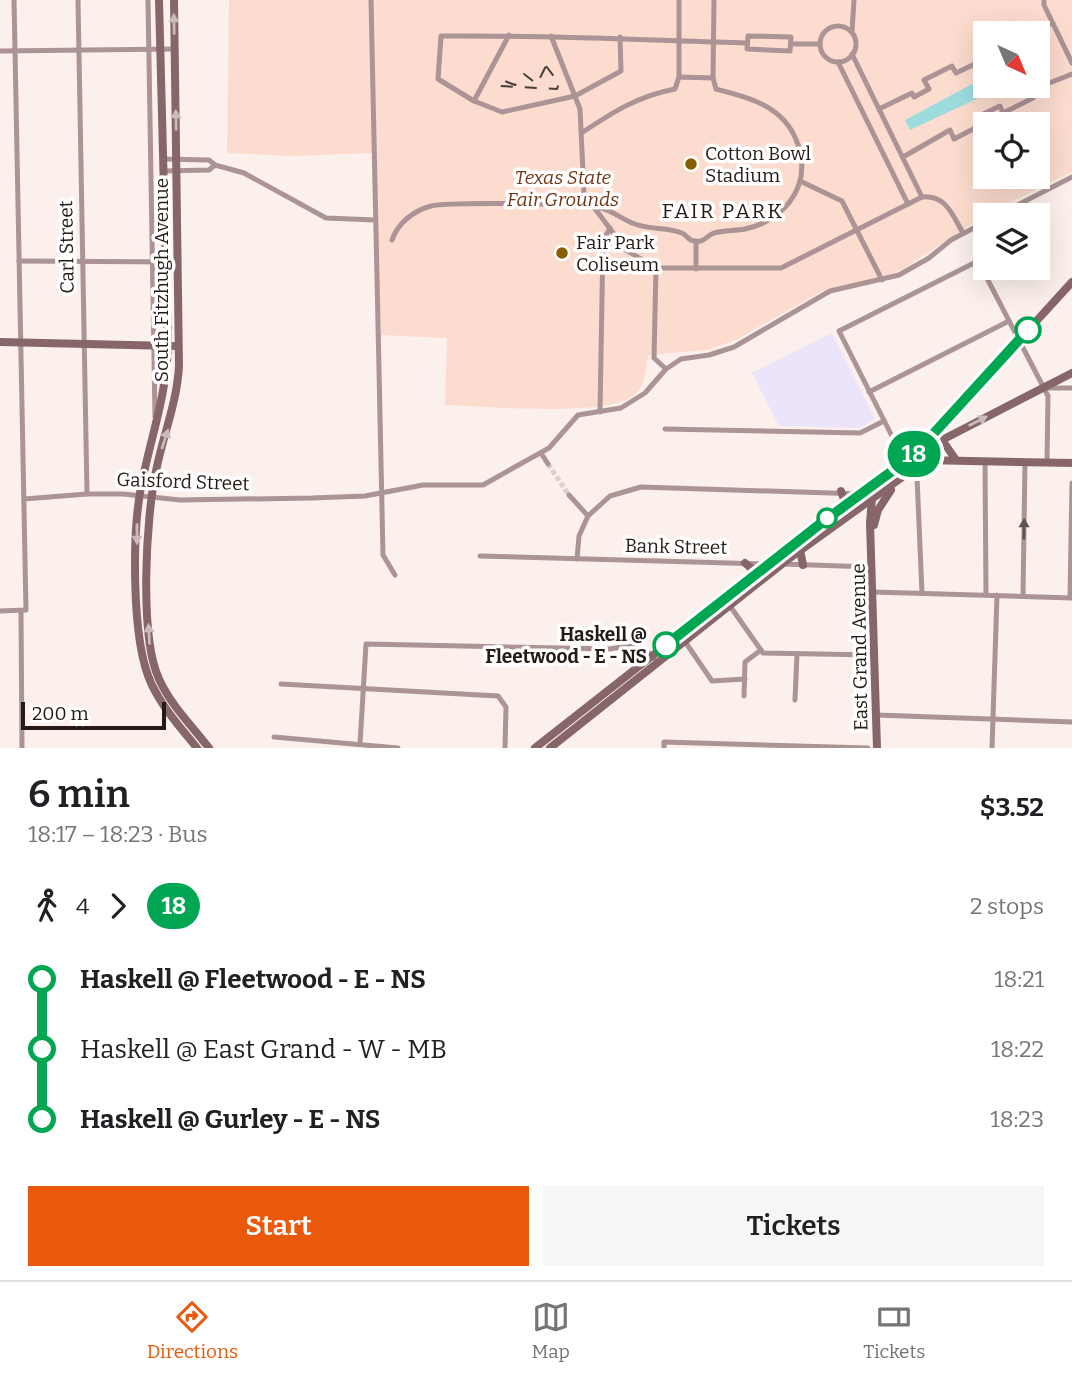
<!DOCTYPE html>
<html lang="en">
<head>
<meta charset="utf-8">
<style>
	body { margin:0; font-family:Bitter,serif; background:#f6f6f6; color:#202124; height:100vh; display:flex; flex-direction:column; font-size:26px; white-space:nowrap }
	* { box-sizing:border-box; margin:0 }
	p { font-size:23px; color:#757577 }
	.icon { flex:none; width:38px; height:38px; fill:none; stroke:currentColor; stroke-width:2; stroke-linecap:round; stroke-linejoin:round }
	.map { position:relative; height:748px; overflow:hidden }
	.drawer { display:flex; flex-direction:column; background:#fff; flex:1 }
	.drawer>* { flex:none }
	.badge { padding:0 14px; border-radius:23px; font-size:24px; line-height:46px }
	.needle { width:46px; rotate:136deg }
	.fabs { position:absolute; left:973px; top:21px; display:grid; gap:14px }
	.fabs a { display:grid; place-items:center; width:77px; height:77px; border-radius:0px; background:#fff; box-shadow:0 7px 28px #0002; font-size:35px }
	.scale { position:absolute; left:21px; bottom:18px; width:145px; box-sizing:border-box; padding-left:7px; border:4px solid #241a16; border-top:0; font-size:19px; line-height:24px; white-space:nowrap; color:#241a16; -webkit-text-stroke:5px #fff; paint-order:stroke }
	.map>.badge { position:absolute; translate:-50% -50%; box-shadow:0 0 0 4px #fff }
	.legs { display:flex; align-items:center; gap:10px; height:77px; padding:0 28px; font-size:23px }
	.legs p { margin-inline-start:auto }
	.summary { display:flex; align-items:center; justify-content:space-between; height:119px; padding:0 28px }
	h1 { font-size:38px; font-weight:600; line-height:52px }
	.button { display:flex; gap:14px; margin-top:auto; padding:14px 28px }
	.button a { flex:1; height:80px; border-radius:0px; background:#ea580c; color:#fff; font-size:28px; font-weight:600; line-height:80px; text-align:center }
	.button a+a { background:#f6f6f6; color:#202124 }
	ul { padding:0 28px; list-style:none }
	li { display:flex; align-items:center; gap:24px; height:70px; font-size:26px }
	li i { display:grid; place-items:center; width:10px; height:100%; margin:0 9px; background:currentColor }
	li i::after { content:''; width:18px; height:18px; margin:-9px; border:5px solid; border-radius:50%; background:#fff }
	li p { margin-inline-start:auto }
	li:first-child i { background:linear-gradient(#0000 50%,currentColor 0) }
	li:last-child i { background:linear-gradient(currentColor 50%,#0000 0) }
	.tabs { display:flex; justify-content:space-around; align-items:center; height:98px; border-top:2px solid #e0e0e0; background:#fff; font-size:19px; color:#757577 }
	.tabs a { display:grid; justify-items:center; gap:4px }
	.tabs .current { color:#ea580c }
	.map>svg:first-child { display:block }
	.education { fill:#ece4fa }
	.green { fill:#fbdcce; fill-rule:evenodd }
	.water { fill:#9ddcdd }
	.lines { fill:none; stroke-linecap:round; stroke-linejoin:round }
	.street-tunnel { stroke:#dbd0cb; stroke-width:5; stroke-dasharray:5 2.5; stroke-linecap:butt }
	.street { stroke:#ab9396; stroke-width:5 }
	.secondary { stroke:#87666a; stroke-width:8 }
	.rail { stroke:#473d39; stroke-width:2; stroke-dasharray:12 12; stroke-linecap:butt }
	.oneway { fill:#c9babc }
	.oneway2 { fill:#615050 }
	.line-1-casing { stroke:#fff; stroke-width:16 }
	.line-1 { stroke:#00a651; stroke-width:10 }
	.poi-dot { fill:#885e00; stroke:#fff; stroke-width:2.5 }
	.stop-1-dot { fill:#fff; stroke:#00a651; stroke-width:3.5 }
	.labels { text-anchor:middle; stroke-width:7; stroke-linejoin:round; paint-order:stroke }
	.poi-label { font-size:19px; fill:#241a16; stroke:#fff; text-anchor:start }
	.park-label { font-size:19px; font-style:italic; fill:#6f3514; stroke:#fff }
	.street-label { font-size:19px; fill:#241a16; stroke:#fff }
	.stop-label { font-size:19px; font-weight:bold; fill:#241a16; stroke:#fff; text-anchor:end }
	.neighbourhood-label { font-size:21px; letter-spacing:2px; fill:#241a16; stroke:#fff }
</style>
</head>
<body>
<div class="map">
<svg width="1072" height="748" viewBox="0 0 1072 748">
	<rect width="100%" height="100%" fill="#fbf0eb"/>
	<polygon class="education" points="832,333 875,419 860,428 779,426 752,373"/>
	<path class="green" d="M229 0H1072V172L985 215 903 269 886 276 822 291 736 340 707 350 648 355C646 369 646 385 634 395 607 418 484 406 445 405L447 338 381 335 373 153 291 156 227 153ZM985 33H1038V86H985ZM985 124H1038V177H985Z"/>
	<polygon class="water" points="985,77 985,86 1004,86 910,130 905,120"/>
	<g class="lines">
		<polyline class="street-tunnel" points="548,464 569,495"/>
		<g class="street">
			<polyline points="78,0 87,494"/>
			<polyline points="148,0 155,417"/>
			<polyline points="371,0 383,555 395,575"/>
			<polyline points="679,0 679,77"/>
			<polyline points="1044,0 1044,5 1072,63"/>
			<circle cx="838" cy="44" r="18"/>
			<polyline points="852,32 854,0"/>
			<polyline points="1036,33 1052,23"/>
			<polyline points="551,36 580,109 584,194 626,250 656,268 654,358 666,369"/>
			<polygon points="748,36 791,37 790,51 747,49"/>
			<path d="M620 37 621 71 575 96 502 112 474 101 438 79 441 36C543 35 645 40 747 43"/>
			<polyline points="791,44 820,44"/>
			<polyline points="0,51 175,49"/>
			<polyline points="852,54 922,197"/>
			<polyline points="838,62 908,204"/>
			<polyline points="713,78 714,0"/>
			<polyline points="474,101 509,35"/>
			<polyline points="879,109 912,93 914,97 929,89 924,80 952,66 956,73 979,62 977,57 985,53"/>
			<polyline points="903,157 950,130 954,139 983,124 979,116 1000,106 1003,113 1033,98 1029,91 1072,74"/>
			<polyline points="163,159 209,160 215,165 244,173 326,218 375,220"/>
			<polyline points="163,171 209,170 215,165"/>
			<polyline points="800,181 842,201 882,280"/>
			<polyline points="998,215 1072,177"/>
			<path d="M392 240C398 223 413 211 431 206 447 202 584 203 601 208 613 211 623 220 635 224 650 230 667 227 682 233 687 235 688 241 695 241 704 243 706 236 714 233 724 230 735 231 745 229 782 221 809 190 800 152 790 108 754 99 716 89L713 78 679 77 675 89C638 96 613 112 583 132"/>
			<polyline points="976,257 1048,396 1047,462"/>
			<polyline points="19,261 179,262"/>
			<path d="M656 268H781L922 197C946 195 952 214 963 233"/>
			<polyline points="696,269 696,242"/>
			<polyline points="1047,388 1072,388"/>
			<polyline points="869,392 1009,321"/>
			<polyline points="600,412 603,241 610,228"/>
			<polyline points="665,429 860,433 884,421"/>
			<polyline points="541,453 548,464"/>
			<polyline points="985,460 986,595"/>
			<polyline points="905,462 839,331 978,261"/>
			<polyline points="914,468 917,477 922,593"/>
			<polyline points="569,495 588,516 579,536 577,559"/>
			<polyline points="24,499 87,494 123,494 180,500 312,498 365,496 423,485 483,485 549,448 578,415 621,408 645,393 666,369 681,359 709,355 734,347 830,291 899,275 929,258 951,240 985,222"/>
			<polyline points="588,516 610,496 641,487 861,494"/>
			<polyline points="480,556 768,564"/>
			<polyline points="781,564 872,567"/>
			<polyline points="873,592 1072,598"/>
			<polyline points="1023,596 1025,462"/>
			<polyline points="1070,597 1072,483"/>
			<polyline points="730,606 763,653 874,655"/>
			<polyline points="0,611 26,610 14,0"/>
			<polyline points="21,611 22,748"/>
			<polyline points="684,640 712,681 745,679"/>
			<polyline points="281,684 498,696 506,707 505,748"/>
			<polyline points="744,696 745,662 761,650"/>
			<polyline points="795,700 797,654"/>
			<polyline points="876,715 1072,722"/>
			<polyline points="274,737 398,748"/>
			<path d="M360 744 366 644 610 649C629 646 640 642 654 658"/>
			<polyline points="664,748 664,742 868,748"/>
			<polyline points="992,748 997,595"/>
		</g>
		<g class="secondary">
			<path d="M159 0 168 346C166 397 152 433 142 482 132 529 131 639 151 683 162 707 180 727 197 748"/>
			<path d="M174 0 179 366C177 403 163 435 156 471 146 517 139 636 159 679 170 704 192 726 209 748"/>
			<polyline points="0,342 173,346"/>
			<polyline points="940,437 956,460"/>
			<polyline points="922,460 1072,463"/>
			<polyline points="841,491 846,505"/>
			<polyline points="872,498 870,523 877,748"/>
			<polyline points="874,525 878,510 891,490"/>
			<polyline points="800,550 803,565"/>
			<polyline points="745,563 751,568 752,577"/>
			<polyline points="535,748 820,524 914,455 1072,282"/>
			<polyline points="550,748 787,560 901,478 942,440 1072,373"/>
		</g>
		<polygon class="rail" points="546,66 559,83 557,89 499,86 502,80 515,85 524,74 537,84"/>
	</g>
	<defs><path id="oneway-solid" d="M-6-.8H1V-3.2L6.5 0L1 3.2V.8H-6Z" transform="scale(1.75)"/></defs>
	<g class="oneway">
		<use href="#oneway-solid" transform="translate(174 24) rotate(-91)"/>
		<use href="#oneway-solid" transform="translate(176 120) rotate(-91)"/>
		<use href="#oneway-solid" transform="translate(978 421) rotate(-27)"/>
		<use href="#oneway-solid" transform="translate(165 439) rotate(-72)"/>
		<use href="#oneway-solid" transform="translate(137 534) rotate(90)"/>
		<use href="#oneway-solid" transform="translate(149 634) rotate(-93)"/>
	</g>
	<use class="oneway2" href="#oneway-solid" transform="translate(1024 529) rotate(-89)"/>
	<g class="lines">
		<g class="line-1-casing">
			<polyline id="line-1" points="666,645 820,524 914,455 1028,330"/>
		</g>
		<use href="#line-1" class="line-1"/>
	</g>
	<g class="poi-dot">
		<circle cx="691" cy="164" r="7"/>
		<circle cx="562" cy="253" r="7"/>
	</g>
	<g class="stop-1-dot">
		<circle cx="1028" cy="330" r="12"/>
		<circle cx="827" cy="518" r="9"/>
		<circle cx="666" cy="645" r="12"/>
	</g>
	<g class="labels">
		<g class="poi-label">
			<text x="705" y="160">Cotton Bowl<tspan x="705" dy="22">Stadium</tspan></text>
			<text x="576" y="249">Fair Park<tspan x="576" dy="22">Coliseum</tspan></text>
		</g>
		<g class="park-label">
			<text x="563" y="184">Texas State<tspan x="563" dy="22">Fair Grounds</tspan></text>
		</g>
		<g class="street-label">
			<text transform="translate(66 247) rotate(-91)" y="7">Carl Street</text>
			<text transform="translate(161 280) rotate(-90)" y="7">South Fitzhugh Avenue</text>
			<text transform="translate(183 481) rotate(2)" y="7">Gaisford Street</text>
			<text transform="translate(676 546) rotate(1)" y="7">Bank Street</text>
			<text transform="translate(859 647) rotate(-91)" y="7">East Grand Avenue</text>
		</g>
		<g class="stop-label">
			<text x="647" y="641">Haskell @<tspan x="647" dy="22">Fleetwood - E - NS</tspan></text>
		</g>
		<g class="neighbourhood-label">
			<text x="723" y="218">FAIR PARK</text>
		</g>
	</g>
</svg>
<div class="fabs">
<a><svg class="needle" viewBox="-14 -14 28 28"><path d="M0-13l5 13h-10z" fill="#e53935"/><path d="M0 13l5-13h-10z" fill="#757577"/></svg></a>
<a><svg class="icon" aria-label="locate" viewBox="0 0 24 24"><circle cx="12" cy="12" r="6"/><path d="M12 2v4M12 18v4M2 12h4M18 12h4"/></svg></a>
<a><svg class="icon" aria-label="layers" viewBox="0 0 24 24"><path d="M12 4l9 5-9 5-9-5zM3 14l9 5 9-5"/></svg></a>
</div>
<div class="scale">200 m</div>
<b class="badge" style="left:914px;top:454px;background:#00a651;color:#fff">18</b>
</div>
<section class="drawer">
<div class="summary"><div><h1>6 min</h1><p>18:17 – 18:23 · Bus</p></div><b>$3.52</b></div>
<div class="legs"><svg class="icon" aria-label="walk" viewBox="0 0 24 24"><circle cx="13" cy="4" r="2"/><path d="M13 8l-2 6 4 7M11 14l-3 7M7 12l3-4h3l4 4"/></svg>4<svg class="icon" aria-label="forward" viewBox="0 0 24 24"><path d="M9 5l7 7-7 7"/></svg><b class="badge" style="background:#00a651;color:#fff">18</b><p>2 stops</p></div>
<ul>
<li><i style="color:#00a651"></i><b>Haskell @ Fleetwood - E - NS</b><p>18:21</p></li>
<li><i style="color:#00a651"></i><span>Haskell @ East Grand - W - MB</span><p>18:22</p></li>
<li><i style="color:#00a651"></i><b>Haskell @ Gurley - E - NS</b><p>18:23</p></li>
</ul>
<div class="button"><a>Start</a><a>Tickets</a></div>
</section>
<nav class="tabs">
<a class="current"><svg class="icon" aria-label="directions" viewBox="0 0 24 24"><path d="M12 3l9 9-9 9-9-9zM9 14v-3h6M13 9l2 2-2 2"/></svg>Directions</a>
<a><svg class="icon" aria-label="map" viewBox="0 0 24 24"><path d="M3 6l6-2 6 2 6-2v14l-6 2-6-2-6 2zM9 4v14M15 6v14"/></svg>Map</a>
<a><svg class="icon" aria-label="tickets" viewBox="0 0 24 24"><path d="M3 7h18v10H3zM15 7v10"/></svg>Tickets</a>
</nav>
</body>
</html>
